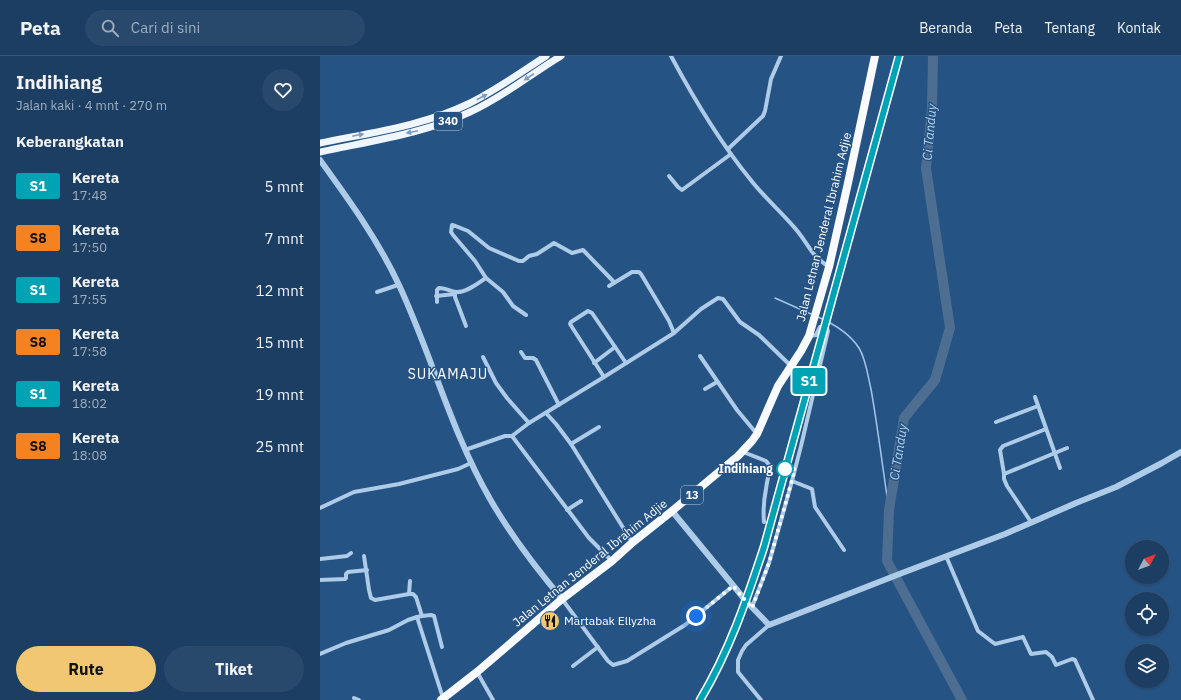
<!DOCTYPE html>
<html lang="id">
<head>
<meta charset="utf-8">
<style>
	body { margin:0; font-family:"IBM Plex Sans",sans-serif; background:#29496c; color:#f1f3f6; height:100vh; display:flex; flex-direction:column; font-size:15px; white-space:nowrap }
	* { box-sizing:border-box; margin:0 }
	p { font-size:13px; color:#a0aebe }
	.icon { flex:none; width:22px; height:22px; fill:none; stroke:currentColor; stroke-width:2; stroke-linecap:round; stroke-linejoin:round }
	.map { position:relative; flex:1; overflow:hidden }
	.panel { display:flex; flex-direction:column; background:#1c3e63; width:320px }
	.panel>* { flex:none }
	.badge { padding:0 8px; border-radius:3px; font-size:14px; line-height:26px }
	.needle { width:26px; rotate:49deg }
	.buttons { position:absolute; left:805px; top:484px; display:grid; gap:8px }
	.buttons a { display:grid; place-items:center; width:44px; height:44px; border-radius:50%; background:#1c3e63; box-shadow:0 1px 3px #0004,0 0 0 1px #3a5778; font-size:20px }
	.you { position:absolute; width:20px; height:20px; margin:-10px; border:3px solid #fff; border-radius:50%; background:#1a73e8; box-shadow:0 0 0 6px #1a73e833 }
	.map>.badge { position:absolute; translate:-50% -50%; box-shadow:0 0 0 2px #fff }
	h2 { padding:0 16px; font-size:15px; line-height:36px }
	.round { display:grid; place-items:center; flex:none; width:42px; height:42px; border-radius:21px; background:#29496c }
	.overview { display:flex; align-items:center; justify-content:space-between; height:68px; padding:0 16px }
	h1 { font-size:19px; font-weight:800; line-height:30px }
	.cta { display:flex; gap:8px; margin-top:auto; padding:8px 16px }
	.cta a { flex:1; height:46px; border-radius:24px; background:#f2c772; color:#111; font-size:16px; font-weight:800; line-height:46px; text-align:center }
	.cta a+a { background:#29496c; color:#f1f3f6 }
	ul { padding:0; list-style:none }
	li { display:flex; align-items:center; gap:12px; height:52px; padding:0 16px }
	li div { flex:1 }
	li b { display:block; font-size:15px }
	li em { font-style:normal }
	li .badge { min-width:44px; font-weight:700; text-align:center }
	header { display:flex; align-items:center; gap:24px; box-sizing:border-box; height:56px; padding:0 20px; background:#1c3e63; border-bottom:1px solid #3a5778 }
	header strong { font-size:19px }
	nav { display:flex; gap:22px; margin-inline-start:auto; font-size:14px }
	.search { width:280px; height:36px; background:#29496c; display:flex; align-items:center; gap:10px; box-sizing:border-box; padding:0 14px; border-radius:22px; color:#a0aebe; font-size:15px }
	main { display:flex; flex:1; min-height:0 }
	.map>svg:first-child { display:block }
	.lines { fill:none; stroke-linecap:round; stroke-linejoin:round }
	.stream { stroke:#a2c6e9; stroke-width:1.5 }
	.river { stroke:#4d6e90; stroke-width:10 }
	.minor { stroke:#aecbe8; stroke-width:4 }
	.tertiary { stroke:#aecbe8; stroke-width:6 }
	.primary { stroke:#f0f6fe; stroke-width:7 }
	.trunk { stroke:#f8fafe; stroke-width:8 }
	.rail-casing { stroke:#fff; stroke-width:3 }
	.rail { stroke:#255384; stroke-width:1.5; stroke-dasharray:4.5; stroke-linecap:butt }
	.oneway { fill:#809cbb }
	.line-casing { stroke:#fff; stroke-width:9 }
	.line { stroke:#00a3b4; stroke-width:6 }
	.walk { stroke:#fff; stroke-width:4; stroke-dasharray:0 7.2 }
	.stop-dot { fill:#fff; stroke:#00a3b4; stroke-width:2 }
	.labels { text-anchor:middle; stroke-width:3; stroke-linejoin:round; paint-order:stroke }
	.shield { fill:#255384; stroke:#becbda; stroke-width:1 }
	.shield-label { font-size:11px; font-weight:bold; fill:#fff }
	.street-label { font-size:12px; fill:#fff; stroke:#255384 }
	.stop-label { font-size:12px; font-weight:bold; fill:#fff; stroke:#255384; text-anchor:end }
	.poi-label { font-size:12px; fill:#fff; stroke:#255384; text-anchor:start }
	.water-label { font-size:13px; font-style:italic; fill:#bad5ef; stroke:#255384 }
	.quarter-label { font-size:14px; letter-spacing:1px; fill:#fff; stroke:#255384 }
</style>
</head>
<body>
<header>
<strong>Peta</strong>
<div class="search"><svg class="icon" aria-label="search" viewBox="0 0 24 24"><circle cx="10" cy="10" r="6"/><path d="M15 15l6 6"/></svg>Cari di sini</div>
<nav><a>Beranda</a><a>Peta</a><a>Tentang</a><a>Kontak</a></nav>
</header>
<main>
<section class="panel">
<div class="overview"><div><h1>Indihiang</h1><p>Jalan kaki · 4 mnt · 270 m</p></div><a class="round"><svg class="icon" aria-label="heart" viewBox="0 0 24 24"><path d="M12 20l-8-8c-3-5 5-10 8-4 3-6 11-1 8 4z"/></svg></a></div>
<h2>Keberangkatan</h2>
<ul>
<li><span class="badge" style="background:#00a3b4;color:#fff">S1</span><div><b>Kereta</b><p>17:48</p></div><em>5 mnt</em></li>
<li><span class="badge" style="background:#f58220;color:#111">S8</span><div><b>Kereta</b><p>17:50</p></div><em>7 mnt</em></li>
<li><span class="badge" style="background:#00a3b4;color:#fff">S1</span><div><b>Kereta</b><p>17:55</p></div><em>12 mnt</em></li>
<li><span class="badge" style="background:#f58220;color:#111">S8</span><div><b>Kereta</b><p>17:58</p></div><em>15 mnt</em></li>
<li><span class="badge" style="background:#00a3b4;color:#fff">S1</span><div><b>Kereta</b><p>18:02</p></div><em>19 mnt</em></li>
<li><span class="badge" style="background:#f58220;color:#111">S8</span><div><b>Kereta</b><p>18:08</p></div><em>25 mnt</em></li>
</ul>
<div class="cta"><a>Rute</a><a>Tiket</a></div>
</section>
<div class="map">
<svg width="861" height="644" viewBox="0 0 861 644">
	<rect width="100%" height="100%" fill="#255384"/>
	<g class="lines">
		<g class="stream">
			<polyline points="455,242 491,258"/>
			<path d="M498 261C514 268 530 278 539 292 546 303 548 321 551 333 558 373 563 414 569 454"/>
		</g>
		<polyline class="river" points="613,0 612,53 606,112 630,272 615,324 584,362 569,454 567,505 642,644"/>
		<g class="minor">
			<path d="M351 0C374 43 399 85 430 123 443 140 459 154 473 170 481 178 486 188 493 197 498 203 503 207 509 211"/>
			<polyline points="408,93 443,60 445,55 451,23 461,0"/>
			<polyline points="349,120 358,131 362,134 411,98"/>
			<polyline points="289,230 312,216 319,216 321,218 349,265 354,277"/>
			<polyline points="57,236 78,229"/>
			<polyline points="136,236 135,238 135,241 146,270"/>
			<polyline points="116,240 135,238"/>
			<path d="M117 246V234L119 232C125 232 130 235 136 236 146 237 158 227 166 222"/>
			<polyline points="206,259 193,250 183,236 166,222 155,205 133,179 131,176 132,169 133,169 148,175 169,192 199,205 203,205 209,200 217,198 234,187 252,197 263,194 294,226"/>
			<polyline points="201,296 205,302 213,302 216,304 239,349"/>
			<polyline points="380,300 417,354 437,378"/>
			<polyline points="163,301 176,327 187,342 209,367"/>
			<polyline points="274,307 295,291"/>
			<polyline points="284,321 250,268 251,266 268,255 272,257 306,307"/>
			<polyline points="385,333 397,326"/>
			<polyline points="715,341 740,412"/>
			<polyline points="226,357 236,368 251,388 312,486"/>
			<polyline points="676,366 718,350"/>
			<polyline points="192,380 269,482 292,505"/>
			<polyline points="251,388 279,371"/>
			<polyline points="145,394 185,380 192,380 209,367 284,321 354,277 381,253 398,242 403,243 420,266 439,279 471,310"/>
			<path d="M423 396 446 405 450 410C449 418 447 425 446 433 444 443 443 455 444 466"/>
			<polyline points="684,418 747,392"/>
			<polyline points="472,425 481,390 508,275 507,273 500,271 496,279 489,280"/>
			<polyline points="0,452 34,436 79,428 138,413 151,407"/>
			<polyline points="247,454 261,445"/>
			<polyline points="711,466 687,430 684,423 684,418 680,394 683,390 726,373"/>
			<polyline points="44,500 49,534 51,542 55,544 89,538 93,538 96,541 102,560 97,561"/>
			<polyline points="626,500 658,575 675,588 703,581 711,598 726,596 732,601 736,609 752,603 755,604 773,644"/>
			<polyline points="0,503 27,500 31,497"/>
			<polyline points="0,524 25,523 26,522 26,518 28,516 47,514"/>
			<polyline points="89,538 90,525"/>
			<polyline points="242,543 288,605 293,609 307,605 365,569 413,530"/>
			<polyline points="432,551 449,507 472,425 492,433 495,451 524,494"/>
			<polyline points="102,560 111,559 114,560 122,591"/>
			<polyline points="0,598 26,587 69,574 88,564 97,561 123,642"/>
			<polyline points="253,610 278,591"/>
			<polyline points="157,616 173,644"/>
			<polyline points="34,642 39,644"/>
			<polyline points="441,644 418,616 418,604 422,595 426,589 449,569"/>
		</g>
		<g class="tertiary">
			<path d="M0 104C29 144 58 184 79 229 112 300 131 375 170 443 190 478 216 512 242 543"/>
			<polyline points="352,455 426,545 449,569 582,517 685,478 756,447 796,431 842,407 861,396"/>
		</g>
		<g class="primary">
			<path d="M0 87C48 77 103 70 148 48 175 35 200 17 226 0"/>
			<path d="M0 96C50 85 103 78 150 56 183 41 211 18 241 0"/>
		</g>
		<polyline class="trunk" points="121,644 157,616 242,543 292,505 313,486 352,455 418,400 432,385 437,378 458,330 481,295 489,280 509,211 528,127 555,0"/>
		<g class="rail-casing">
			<path id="rail" d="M380 644C409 597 427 543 444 491L580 0"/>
		</g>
		<use href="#rail" class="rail"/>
	</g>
	<defs><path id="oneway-solid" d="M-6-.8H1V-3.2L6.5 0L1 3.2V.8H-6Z"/></defs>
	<g class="oneway">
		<use href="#oneway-solid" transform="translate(209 21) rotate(147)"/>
		<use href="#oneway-solid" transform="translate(162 41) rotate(-28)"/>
		<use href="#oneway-solid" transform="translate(92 76) rotate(168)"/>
		<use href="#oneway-solid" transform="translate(38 79) rotate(-12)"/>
	</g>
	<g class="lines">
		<g class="line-casing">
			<path id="line" d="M380 644C409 596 427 543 444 491L579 0"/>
		</g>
		<use href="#line" class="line"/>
		<polyline class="walk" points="376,560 413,530 432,552 449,507 475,413 465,413"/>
	</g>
	<defs>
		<g id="restaurant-disc" transform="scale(1)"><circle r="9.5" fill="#f2c772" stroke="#255384"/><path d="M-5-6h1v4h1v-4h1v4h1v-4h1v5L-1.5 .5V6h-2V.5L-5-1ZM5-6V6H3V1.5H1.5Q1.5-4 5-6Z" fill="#111"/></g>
	</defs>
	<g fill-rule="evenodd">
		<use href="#restaurant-disc" x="230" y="565"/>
	</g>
	<circle class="stop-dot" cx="465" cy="413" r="8"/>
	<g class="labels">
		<g class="shield">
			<rect x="114" y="56" width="28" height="18" rx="3"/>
			<rect x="361" y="430" width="22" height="18" rx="3"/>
		</g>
		<g class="shield-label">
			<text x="128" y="69">340</text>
			<text x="372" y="443">13</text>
		</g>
		<g class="street-label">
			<text transform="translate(504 171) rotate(-76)" y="4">Jalan Letnan Jenderal Ibrahim Adjie</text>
			<text transform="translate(270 507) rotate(-39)" y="4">Jalan Letnan Jenderal Ibrahim Adjie</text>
		</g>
		<g class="stop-label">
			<text x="453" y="417">Indihiang</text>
		</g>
		<g class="poi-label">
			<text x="244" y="569">Martabak Ellyzha</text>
		</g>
		<g class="water-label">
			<text transform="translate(609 76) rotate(-85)" y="5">Ci Tanduy</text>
			<text transform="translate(578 396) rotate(-81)" y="5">Ci Tanduy</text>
		</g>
		<g class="quarter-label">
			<text x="128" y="323">SUKAMAJU</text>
		</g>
	</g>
</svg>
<div class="buttons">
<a><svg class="needle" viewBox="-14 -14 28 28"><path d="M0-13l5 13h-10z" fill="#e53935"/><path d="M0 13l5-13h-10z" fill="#a0aebe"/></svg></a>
<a><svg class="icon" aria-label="locate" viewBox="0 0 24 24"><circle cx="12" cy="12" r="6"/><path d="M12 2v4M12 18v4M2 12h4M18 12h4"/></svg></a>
<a><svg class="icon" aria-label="layers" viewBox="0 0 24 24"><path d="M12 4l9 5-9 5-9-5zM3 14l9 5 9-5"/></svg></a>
</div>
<div class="you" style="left:376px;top:560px"></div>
<b class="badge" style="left:489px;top:325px;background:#00a3b4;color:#fff">S1</b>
</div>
</main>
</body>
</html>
